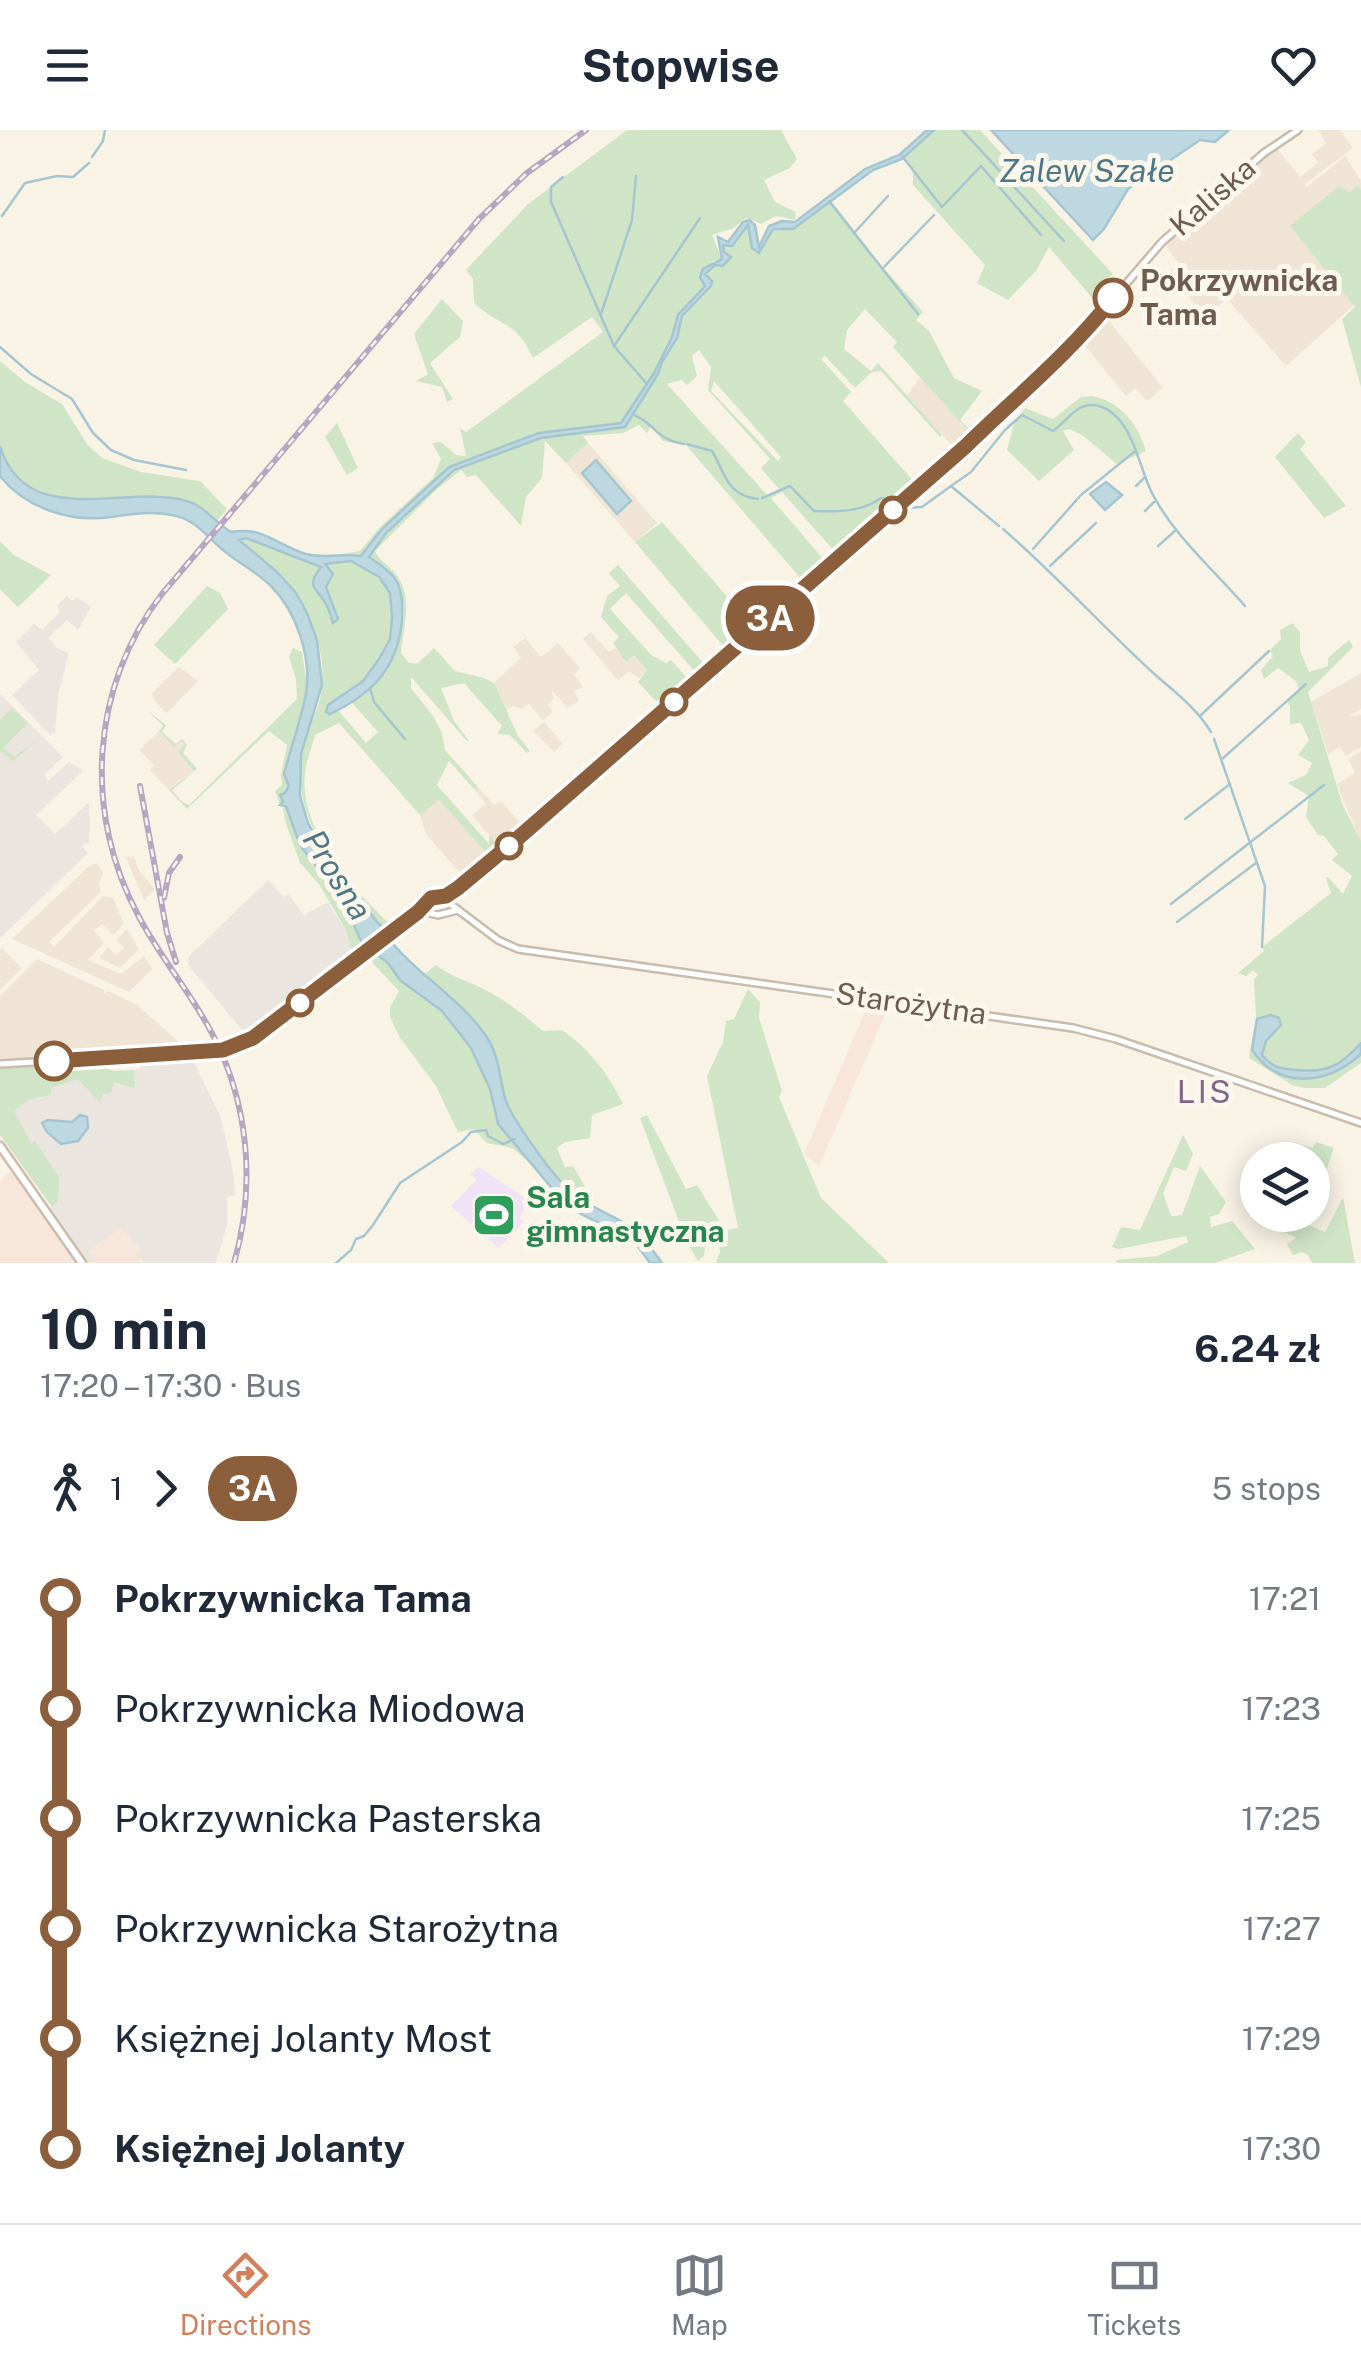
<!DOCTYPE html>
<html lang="en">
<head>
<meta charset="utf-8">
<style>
	body { margin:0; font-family:"Public Sans",sans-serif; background:#f2f2f3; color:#1f2937; height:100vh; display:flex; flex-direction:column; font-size:38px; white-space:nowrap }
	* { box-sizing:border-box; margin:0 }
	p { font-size:32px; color:#747a83 }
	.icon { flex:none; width:55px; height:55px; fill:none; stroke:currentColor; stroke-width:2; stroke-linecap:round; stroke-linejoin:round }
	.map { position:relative; height:1133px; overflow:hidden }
	.side { display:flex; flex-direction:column; background:#fff; flex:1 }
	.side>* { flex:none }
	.badge { padding:0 20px; border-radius:32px; font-size:35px; line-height:65px }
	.tools { position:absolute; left:1240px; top:1012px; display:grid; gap:20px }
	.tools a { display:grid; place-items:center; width:90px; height:90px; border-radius:50%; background:#fff; box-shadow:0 5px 25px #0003; font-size:50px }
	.map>.badge { position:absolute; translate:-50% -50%; box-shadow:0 0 0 5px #fff }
	.legs { display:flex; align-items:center; gap:15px; height:110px; padding:0 40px; font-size:32px }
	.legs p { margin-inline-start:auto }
	.headline { display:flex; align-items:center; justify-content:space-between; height:170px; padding:0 40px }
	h1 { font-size:55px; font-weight:700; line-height:75px }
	ul { padding:0 40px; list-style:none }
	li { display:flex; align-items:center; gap:35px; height:110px; font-size:38px }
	li i { display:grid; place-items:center; width:15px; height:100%; margin:0 12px; background:currentColor }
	li i::after { content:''; width:25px; height:25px; margin:-12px; border:8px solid; border-radius:50%; background:#fff }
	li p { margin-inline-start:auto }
	li:first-child i { background:linear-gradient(#0000 50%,currentColor 0) }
	li:last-child i { background:linear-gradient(currentColor 50%,#0000 0) }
	header { display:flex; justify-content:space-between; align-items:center; height:130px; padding:0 40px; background:#fff; font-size:45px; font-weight:700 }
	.menu { display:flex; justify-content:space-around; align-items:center; height:140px; border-top:2px solid #e0e1e3; background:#fff; font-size:28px; color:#747a83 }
	.menu a { display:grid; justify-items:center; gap:5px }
	.menu .on { color:#d37f5b }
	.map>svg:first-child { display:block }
	.residential { fill:#f0e5d5 }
	.commercial { fill:#f8e6db }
	.industrial { fill:#eae5df }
	.education { fill:#f0e3f5 }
	.green { fill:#d0e5c6; fill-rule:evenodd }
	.water { fill:#bdd8e0; stroke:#a5c6d0; stroke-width:2.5 }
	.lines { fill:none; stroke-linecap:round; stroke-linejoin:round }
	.stream { stroke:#a5c6d0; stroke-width:2.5 }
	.tertiary-casing { stroke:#c9bcad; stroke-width:10 }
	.secondary-casing { stroke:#ccbcac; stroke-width:11 }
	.tertiary { stroke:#fff; stroke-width:5 }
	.secondary { stroke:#fff; stroke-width:6 }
	.rail-casing { stroke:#b7a6c1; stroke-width:6 }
	.rail { stroke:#fcf7ec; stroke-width:2.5; stroke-dasharray:8; stroke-linecap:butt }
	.line-1-casing { stroke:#fff; stroke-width:22 }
	.line-1 { stroke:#8b5e3c; stroke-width:15 }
	.stop-1-dot { fill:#fff; stroke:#8b5e3c; stroke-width:5 }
	.labels { text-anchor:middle; stroke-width:10; stroke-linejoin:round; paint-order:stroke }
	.street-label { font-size:30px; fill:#6f5c4e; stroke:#fcf7ec }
	.stop-label { font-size:30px; font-weight:bold; fill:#6f5c4e; stroke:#fcf7ec; text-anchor:start }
	.leisure-label { font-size:30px; font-weight:bold; fill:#27864d; stroke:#fcf7ec; text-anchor:start }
	.water-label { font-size:32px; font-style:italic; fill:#4e7886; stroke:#fcf7ec }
	.neighbourhood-label { font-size:32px; letter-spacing:2.5px; fill:#81668b; stroke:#fcf7ec }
</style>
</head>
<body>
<header><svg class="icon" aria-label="menu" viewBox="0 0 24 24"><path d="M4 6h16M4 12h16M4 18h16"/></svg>Stopwise<svg class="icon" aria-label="heart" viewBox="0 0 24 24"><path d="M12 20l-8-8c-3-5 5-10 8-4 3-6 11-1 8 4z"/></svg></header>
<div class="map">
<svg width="1361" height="1133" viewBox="0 0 1361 1133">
	<rect width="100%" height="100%" fill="#f9f3e6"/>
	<g class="residential">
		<polygon points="1318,0 1340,0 1353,18 1305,54 1307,57 1345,26 1361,50 1361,169 1286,236 1227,169 1205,187 1169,141 1178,133 1165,114 1277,18 1300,47 1318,32 1312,24 1326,13"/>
		<polygon points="1105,186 1163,258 1147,271 1136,258 1126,266 1082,212"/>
		<polygon points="920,247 971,304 955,319 907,266"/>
		<polygon points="588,313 657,393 635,412 566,333"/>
		<polygon points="591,502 609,522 615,518 626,531 634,524 648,540 639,548 629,541 618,550 583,509"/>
		<polygon points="525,508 541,527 558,513 580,538 574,545 583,557 574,561 579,571 568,578 551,560 554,568 548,575 553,582 543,590 529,574 521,579 513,576 506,581 494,553 521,527 513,517"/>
		<polygon points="179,537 198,551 167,583 156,573 152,563"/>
		<polygon points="1361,543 1361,579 1349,586 1361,585 1361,617 1346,626 1340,617 1328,624 1311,572"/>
		<polygon points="544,592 563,614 554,622 533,601"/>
		<polygon points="159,601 174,617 182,610 186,614 178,622 194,640 169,660 150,640 154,635 139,620"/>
		<polygon points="1361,621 1361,711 1360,711 1337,654 1355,643 1348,629"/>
		<polygon points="478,657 494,675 501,671 524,697 499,717 472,685 486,674 475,660"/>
		<polygon points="438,669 489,726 472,741 459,742 426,704 420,685"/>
		<polygon points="134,726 138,739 155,760 144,770 126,728"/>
		<polygon points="97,733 103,743 99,754 101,762 49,812 54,817 103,766 113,768 124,794 113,805 102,794 94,801 104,813 88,830 121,844 144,826 152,839 129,862 12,809 89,736"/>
		<polygon points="127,799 139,819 120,838 99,828 108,817 116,825 124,818 116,810"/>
		<polygon points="2,818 22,838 0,860 0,820"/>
		<polygon points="37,829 104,860 104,864 108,861 137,875 180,913 172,920 0,929 0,866"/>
	</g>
	<g class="commercial">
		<polygon points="870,870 890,873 819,1036 804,1024"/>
		<polygon points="11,1041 78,1133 0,1133 0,1051"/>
		<polygon points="121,1096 141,1122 140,1131 144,1133 90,1133 95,1129 89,1123"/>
	</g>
	<g class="industrial">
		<polygon points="67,466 72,471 77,467 91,477 78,500 67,490 48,508 58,519 69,523 58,565 55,603 50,605 12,565 39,540 16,512 34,494 42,500 60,482 57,476"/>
		<polygon points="0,564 63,627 44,645 48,651 69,632 83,641 36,685 55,704 89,672 90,698 89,715 86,712 82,716 88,723 0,808"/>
		<polygon points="268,750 284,767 288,764 304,785 328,772 346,801 353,824 247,906 188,835 189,826"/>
		<polygon points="192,928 221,988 234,1047 235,1065 227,1067 227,1095 216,1133 144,1133 136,1125 141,1121 121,1097 89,1122 95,1130 88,1133 50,1078 58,1072 53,1037 40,1022 36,1012 31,1014 13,981 29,970 42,968 50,958 70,949 79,949 103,964 114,952 135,957 134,940 140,939 140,930"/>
	</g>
	<polygon class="education" points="479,1037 528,1070 520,1088 524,1091 499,1118 451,1076 476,1050 470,1044"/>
	<g class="green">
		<path d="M627 0H781L797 29 790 38 764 50 775 72 796 82 795 90 776 86 761 94 746 88 734 98 712 105 722 129 713 131 701 150 705 156 678 185 672 207 654 243 621 293 539 303 449 337 381 400 361 426 342 424 360 421 380 397 433 348 441 329 432 313 441 312 456 325 466 326 460 298 466 302 603 202 592 187 533 228C514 188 502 199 474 173L473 149 466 140 528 74Z"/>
		<polygon points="934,0 980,0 1113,144 1094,159 1098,175 1049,117 1036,141 1008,170 977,153 985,135 913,55 913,43 905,27"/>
		<polygon points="1339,56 1349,62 1358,56 1361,60 1361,257 1342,189 1355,177 1290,96"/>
		<path d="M831 70 879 133 923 182 916 190 929 201 954 248 982 261 960 290 970 300H975L971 304 893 217 897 212 865 179 847 200 844 219 871 241 878 233 942 305 940 307 881 241 872 242 855 258 825 226 821 229 851 262 843 271 915 353 834 421 782 362 771 368 824 430 802 450 686 315 663 311 651 297 647 303 639 295 623 303 583 306 588 313 566 333 545 311 542 348 526 367 521 396 476 345 467 347 461 340 436 360 375 421C380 432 389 435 396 444 414 468 403 497 401 523L408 532 417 534 434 518 455 541 484 548 494 553 518 606 530 621 527 623 510 605 497 604 502 596 464 553 441 558 454 591 469 611 466 610 411 547V558L433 586 442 603 445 620 478 657 475 660 449 631 437 655 489 714V705L499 717 489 726 439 670 420 685 339 593 315 605C312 618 306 630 305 644 299 699 350 756 388 792L382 797C372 788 366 777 358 767 324 725 297 685 300 630 301 604 320 583 322 557 327 488 287 450 239 411L246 408 321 437 312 453 328 478 329 487 335 484C335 473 322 463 326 453 328 449 331 446 332 442L325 434 347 430 363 435 388 457 392 470V503L379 529 363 551 328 575 330 584 338 580 366 613 378 602 352 573C389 547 426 483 388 441 384 436 375 432 369 427L375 414 454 340 536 309 625 297 658 245 662 232 677 208 682 186 703 162 710 149 705 144 715 135 723 136 731 127 724 122 723 115 736 113 748 95 752 118 759 122 773 99H793ZM699 220 711 237 708 260 770 329 761 338 779 359 767 365 667 254 682 250 687 255 697 246 692 226ZM714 251 781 327 778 331 711 261Z"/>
		<polygon points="442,169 463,191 460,207 430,233 453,269 447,272 442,257 416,251 428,244 414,204"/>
		<path d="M0 231 25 252 62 274 87 314 102 328 141 342 200 351 227 379 216 392C199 378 182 372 160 369 143 366 124 370 107 371 68 372 8 363 0 316 0 289 0 259 0 231Z"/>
		<path d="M1092 266C1121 272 1138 294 1146 321L1117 334 1082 305 1069 299 1063 301 1074 320 1039 351 1007 320 1014 294 1025 278 1053 289 1081 267Z"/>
		<polygon points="337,293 358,338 347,345 325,307"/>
		<polygon points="1298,303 1306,312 1300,319 1346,376 1324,388 1275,327"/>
		<polygon points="662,392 751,494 725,518 635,412"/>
		<polygon points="0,411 14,425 51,445 18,477 0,459"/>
		<polygon points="618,435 705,535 696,543 626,463 610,479 651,525 666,533 671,530 689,550 664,572 655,570 638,552 647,540 634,525 626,532 613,513 619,507 601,487 607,466 620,456 609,443"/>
		<polygon points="207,456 220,463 228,479 175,534 154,515"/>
		<polygon points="1293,493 1300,503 1300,521 1309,542 1328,536 1328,528 1349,510 1353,517 1308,562 1343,676 1361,711 1361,933 1325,958 1305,958 1292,955 1249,928 1256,887 1254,849 1258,845 1253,840 1246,846 1238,843 1264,821 1262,817 1331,763 1326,748 1328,747 1343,764 1352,746 1332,730 1338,724 1324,706 1318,705 1306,687 1309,666 1288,653 1306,645 1312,633 1298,625 1309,610 1301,593 1290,594 1290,576 1286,571 1299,560 1296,551 1278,538 1264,549 1261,540 1273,526 1270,520 1281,509 1280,500"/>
		<polygon points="293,518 302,522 307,556 285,644 289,656 286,663 280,664 283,672 280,675 275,661 282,655 281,645 287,615 269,601 187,679 169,660 194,641 178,622 185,614 182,611 174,617 159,601 163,596 147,580 166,595 162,602 176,614 182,609 187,615 183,623 197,639 172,660 182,672 189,675 297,569 296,549 289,527"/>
		<polygon points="12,578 28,593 3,618 14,627 37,610 13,631 0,621 0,590"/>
		<polygon points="286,675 310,732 346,777 365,816 353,826 346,800 319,754 300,733 285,691 283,678"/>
		<polygon points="373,824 388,833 400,850 416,863 442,881 471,918 490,959 498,994 528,1027 525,1029 512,1018 487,1013 473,999 458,1002 436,956 400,908 390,887 390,877 399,861 368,828"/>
		<path d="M436 835C449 845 459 848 473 854 499 865 522 883 543 901L562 900C589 918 609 945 623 974L592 985 590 1008 565 1012 557 1018 565 1037 573 1036 591 1067 592 1078 559 1051 516 990 505 969 496 923 454 869 442 862 423 845Z"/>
		<polygon points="748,859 760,872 759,888 782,961 779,967 821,1068 889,1133 716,1133 720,1122 719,1114 713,1111 705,1117 704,1126 698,1131 687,1113 640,988 647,985 686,1059 697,1055 725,1100 738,1098 707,946 723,912 726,891 734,889"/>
		<polygon points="96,930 101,930 105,938 114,941 134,940 135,958 114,952 111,963 103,964 100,972 78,949 51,958 51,965 29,970 14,981 31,1013 35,1011 59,1047 58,1072 52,1077 0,1005 0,936 96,933"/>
		<polygon points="1183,1005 1193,1024 1186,1041 1174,1037 1163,1063 1171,1086 1182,1085 1200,1036 1226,1072 1219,1084 1210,1087 1211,1097 1232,1091 1255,1119 1215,1133 1116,1133 1117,1130 1157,1126 1188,1112 1186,1106 1118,1119 1112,1117 1121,1097 1140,1100"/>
		<polygon points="1294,1012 1312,1018 1316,1012 1334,1018 1320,1058 1313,1061 1312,1030 1288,1030"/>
		<polygon points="1343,1067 1355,1133 1312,1133 1308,1125 1302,1122 1293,1125 1287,1114 1296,1108 1278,1099 1276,1093 1287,1086 1325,1102"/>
	</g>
	<g class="water">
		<path d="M927 0H934L902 29 873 40 793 99H773L759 123 752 118 748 95 732 116 723 115 724 122 731 127 723 136 715 135 705 144 712 151 711 156 682 186 677 208 662 232 658 244 625 297 541 308 454 340 386 403 369 427C377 433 387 439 393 446 403 458 403 477 402 491 397 539 372 564 330 584L326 582 328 575 363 551 379 529 390 509 392 488 390 463 379 447 351 431 325 434 333 444 326 457 338 489 333 493C331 488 330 483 328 478 320 458 303 460 321 437L246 408 239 410 276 441 296 463 307 483 317 510 322 555 301 624 300 666 308 693 322 718 377 792 392 807 394 815C423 849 461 869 486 906 500 926 499 949 506 971 512 989 549 1039 562 1053 581 1074 603 1080 626 1094 641 1103 652 1119 662 1133H650L634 1111 581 1084 556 1063 498 994 490 959 471 918 442 881 400 850 388 833 362 813 346 777 300 715 286 676 280 675 283 672 280 665 285 663 289 656 284 644C291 617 301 590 306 563 312 527 296 481 271 456 258 443 242 435 228 424 209 410 197 389 172 385 151 381 132 384 111 387 71 393 25 378 0 346V316C26 402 127 353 187 371 204 376 216 393 231 402 264 396 276 415 306 424 325 429 342 423 361 426L381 400 449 337 539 303 621 293 654 243 672 207 678 185 705 156 700 147 703 139 722 129 718 107 728 112 743 92 749 90 755 95 759 117 769 96 782 91 795 92 865 39 899 25Z"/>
		<polygon points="991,0 1229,0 1215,12 1200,10 1128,59 1104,99 1093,110"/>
		<polygon points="596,330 631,371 617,384 582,343"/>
		<polygon points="1106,352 1122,365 1105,380 1090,364"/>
		<path d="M1271 885 1279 888 1281 895 1266 911 1262 925C1272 938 1282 939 1297 940 1328 943 1340 936 1361 913V924C1328 955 1279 960 1252 920L1257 889Z"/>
		<polygon points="80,985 87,987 88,998 78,1011 61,1014 47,1002 42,993 48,990 72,992"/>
	</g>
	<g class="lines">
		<g class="stream">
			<polyline points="962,0 1064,111"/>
			<polyline points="902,26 942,77 981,36 1041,105"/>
			<polyline points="92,27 103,11 105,0"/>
			<polyline points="563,47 551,57 551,72 614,216 647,254"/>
			<polyline points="829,71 918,184"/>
			<polyline points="2,86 25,53 57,46 73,47 89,33"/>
			<polyline points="855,102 888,66"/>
			<polyline points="883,138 934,85"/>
			<polyline points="601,184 632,90 636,46"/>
			<polyline points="614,216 700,88"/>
			<polyline points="0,217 31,244 72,269 93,303 111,320 134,330 186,340"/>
			<path d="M632 284C657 294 654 309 684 314"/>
			<path d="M687 314 712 321C726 344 726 365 758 369"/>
			<path d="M951 356 971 342 1005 300 1022 285 1053 301C1068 291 1077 270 1099 276 1132 286 1138 334 1151 361 1172 404 1214 440 1245 476"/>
			<polyline points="1136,356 1145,347"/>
			<path d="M762 368 790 356 814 381C837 382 862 382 881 368L892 371"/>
			<polyline points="1145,381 1154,372"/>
			<polyline points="891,390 905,378 922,377 951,356 999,396"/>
			<path d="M1003 399C1055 444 1101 495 1151 541 1173 561 1195 576 1211 602"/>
			<polyline points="871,408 884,397"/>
			<polyline points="1158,416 1176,400"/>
			<polyline points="1033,419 1081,365 1134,322"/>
			<polyline points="850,427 867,411"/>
			<polyline points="1050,436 1096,393"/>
			<polyline points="803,467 843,432"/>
			<polyline points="789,480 797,473"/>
			<polyline points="753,511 785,483"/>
			<polyline points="707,552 750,514"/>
			<polyline points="370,558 374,572 405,609"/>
			<polyline points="680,575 702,556"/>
			<polyline points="1201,585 1269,521"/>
			<polyline points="667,587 675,580"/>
			<polyline points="657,596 664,590"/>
			<polyline points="652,600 653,599"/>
			<polyline points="645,606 649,603"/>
			<polyline points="1214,609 1265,756 1262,817"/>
			<polyline points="627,622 639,611"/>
			<polyline points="1222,629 1306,554"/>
			<polyline points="603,643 622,626"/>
			<polyline points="1185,689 1230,654"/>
			<polyline points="1171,774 1324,655"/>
			<polyline points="1177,792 1256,733"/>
			<polyline points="336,1133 351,1120 356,1109 364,1106 373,1095 400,1053 462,1012 471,1002 486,1000 488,1006 503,1014 515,1009"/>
		</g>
		<g class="tertiary-casing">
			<g id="tertiary">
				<polyline points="441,767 498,810 518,819 1073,898 1116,909 1361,993"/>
				<polyline points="446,772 966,316 1010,271 1070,219 1162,112 1264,23 1298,0"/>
				<polyline points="421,781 438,785 458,780"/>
				<polyline points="0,934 218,921 237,917 253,908 418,782 434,767 453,762"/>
			</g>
		</g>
		<g class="secondary-casing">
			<polyline id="secondary" points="0,1016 82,1133"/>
		</g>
		<use href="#tertiary" class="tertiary"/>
		<use href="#secondary" class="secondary"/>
		<g class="rail-casing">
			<g id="rail">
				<polyline points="140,656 167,803 176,832"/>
				<polyline points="164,768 169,743 180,727"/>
				<path d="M234 1133C254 1064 250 990 222 924 201 875 164 834 139 787 83 684 90 557 162 464L479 89 527 43 586 0"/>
			</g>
		</g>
		<use href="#rail" class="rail"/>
	</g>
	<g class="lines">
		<g class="line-1-casing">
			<path id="line-1" d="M54 931 223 920 253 908 418 782 431 768 446 766 458 758 517 709 966 316C1016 267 1070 223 1113 168"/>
		</g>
		<use href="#line-1" class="line-1"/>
	</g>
	<defs>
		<g id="stadium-square" transform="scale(2.25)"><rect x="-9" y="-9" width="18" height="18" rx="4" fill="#2e9e5b" stroke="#fcf7ec"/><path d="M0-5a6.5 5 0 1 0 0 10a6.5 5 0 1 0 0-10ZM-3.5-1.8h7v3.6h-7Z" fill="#fff"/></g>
	</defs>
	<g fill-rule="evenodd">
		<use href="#stadium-square" x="494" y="1085"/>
	</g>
	<g class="stop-1-dot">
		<circle cx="1113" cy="168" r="18"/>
		<circle cx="893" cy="380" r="12"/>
		<circle cx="674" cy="572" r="12"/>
		<circle cx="509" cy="716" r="12"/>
		<circle cx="300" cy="873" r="12"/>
		<circle cx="54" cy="931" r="18"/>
	</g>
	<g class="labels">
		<g class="street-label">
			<text transform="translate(1213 67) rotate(-41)" y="10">Kaliska</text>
			<text transform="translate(911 874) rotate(8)" y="10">Starożytna</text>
		</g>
		<g class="stop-label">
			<text x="1140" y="161">Pokrzywnicka<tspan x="1140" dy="34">Tama</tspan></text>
		</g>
		<g class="leisure-label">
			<text x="526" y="1078">Sala<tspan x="526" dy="34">gimnastyczna</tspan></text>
		</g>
		<g class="water-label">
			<text x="1087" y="52">Zalew Szałe</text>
			<text transform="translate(337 745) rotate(58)" y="11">Prosna</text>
		</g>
		<g class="neighbourhood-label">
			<text x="1205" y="973">LIS</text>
		</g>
	</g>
</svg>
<div class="tools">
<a><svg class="icon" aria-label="layers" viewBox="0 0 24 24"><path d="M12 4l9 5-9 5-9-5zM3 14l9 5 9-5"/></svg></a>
</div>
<b class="badge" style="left:770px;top:488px;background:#8b5e3c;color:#fff">3A</b>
</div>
<section class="side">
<div class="headline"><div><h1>10 min</h1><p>17:20 – 17:30 · Bus</p></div><b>6.24 zł</b></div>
<div class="legs"><svg class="icon" aria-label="walk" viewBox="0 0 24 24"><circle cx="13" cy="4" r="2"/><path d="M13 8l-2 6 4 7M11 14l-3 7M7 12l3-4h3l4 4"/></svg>1<svg class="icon" aria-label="forward" viewBox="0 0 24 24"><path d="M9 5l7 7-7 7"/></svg><b class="badge" style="background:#8b5e3c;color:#fff">3A</b><p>5 stops</p></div>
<ul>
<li><i style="color:#8b5e3c"></i><b>Pokrzywnicka Tama</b><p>17:21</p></li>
<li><i style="color:#8b5e3c"></i><span>Pokrzywnicka Miodowa</span><p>17:23</p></li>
<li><i style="color:#8b5e3c"></i><span>Pokrzywnicka Pasterska</span><p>17:25</p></li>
<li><i style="color:#8b5e3c"></i><span>Pokrzywnicka Starożytna</span><p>17:27</p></li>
<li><i style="color:#8b5e3c"></i><span>Księżnej Jolanty Most</span><p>17:29</p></li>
<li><i style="color:#8b5e3c"></i><b>Księżnej Jolanty</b><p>17:30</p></li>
</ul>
</section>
<nav class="menu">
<a class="on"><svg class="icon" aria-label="directions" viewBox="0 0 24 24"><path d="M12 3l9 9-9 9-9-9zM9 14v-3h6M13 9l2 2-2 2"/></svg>Directions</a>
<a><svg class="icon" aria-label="map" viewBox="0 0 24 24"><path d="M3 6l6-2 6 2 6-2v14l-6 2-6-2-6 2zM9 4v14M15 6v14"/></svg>Map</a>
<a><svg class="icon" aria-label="tickets" viewBox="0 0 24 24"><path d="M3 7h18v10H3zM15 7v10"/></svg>Tickets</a>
</nav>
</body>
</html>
